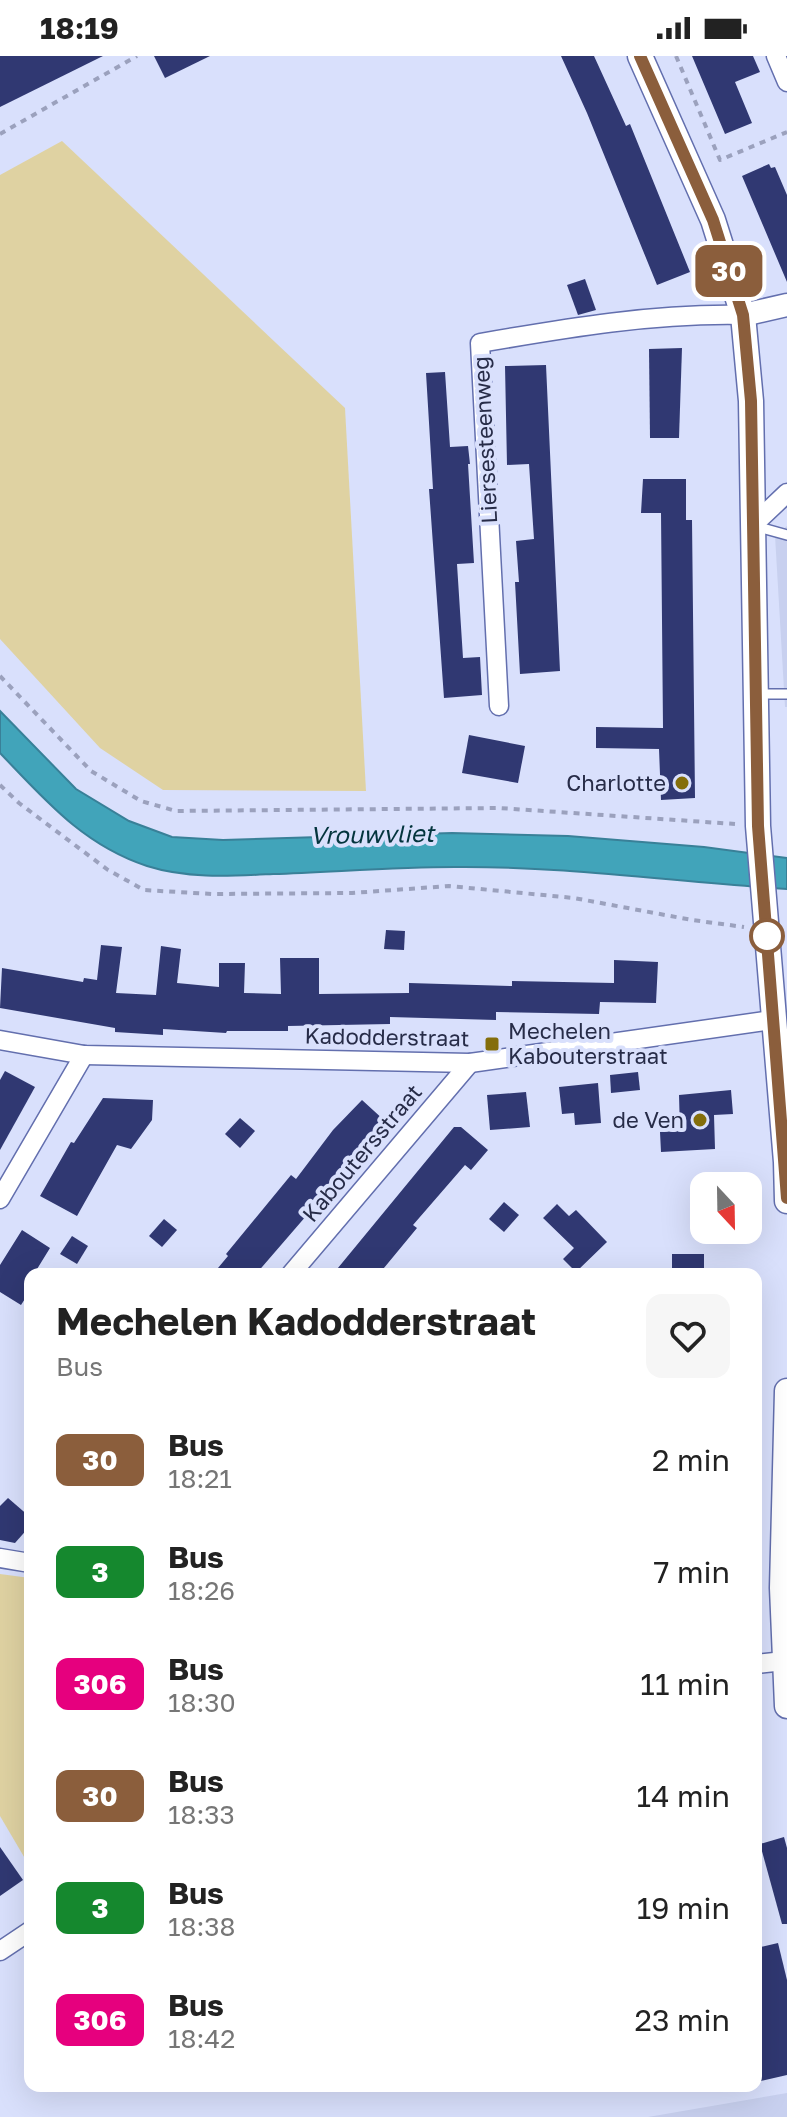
<!DOCTYPE html>
<html lang="en">
<head>
<meta charset="utf-8">
<style>
	body { margin:0; font-family:"Golos Text",sans-serif; background:#f6f6f6; color:#222; height:100vh; display:flex; flex-direction:column; font-size:30px; white-space:nowrap }
	* { box-sizing:border-box; margin:0 }
	p { font-size:26px; color:#767676 }
	.icon { flex:none; width:44px; height:44px; fill:none; stroke:currentColor; stroke-width:2; stroke-linecap:round; stroke-linejoin:round }
	.map { position:relative; flex:1; overflow:hidden }
	.drawer { position:absolute; left:24px; top:1212px; width:738px; height:824px; display:flex; flex-direction:column; background:#fff; border-radius:16px; box-shadow:0 8px 32px #0002 }
	.drawer>* { flex:none }
	.badge { padding:0 16px; border-radius:12px; font-size:28px; line-height:52px }
	.needle { width:52px; rotate:158deg }
	.fabs { position:absolute; left:690px; top:1116px; display:grid; gap:16px }
	.fabs a { display:grid; place-items:center; width:72px; height:72px; border-radius:16px; background:#fff; box-shadow:0 8px 32px #0002; font-size:40px }
	.map>.badge { position:absolute; translate:-50% -50%; box-shadow:0 0 0 4px #fff }
	.round { display:grid; place-items:center; flex:none; width:84px; height:84px; border-radius:16px; background:#f6f6f6 }
	.summary { display:flex; align-items:center; justify-content:space-between; height:136px; padding:0 32px }
	h1 { font-size:38px; font-weight:700; line-height:60px }
	ul { padding:0; list-style:none }
	li { display:flex; align-items:center; gap:24px; height:112px; padding:0 32px }
	li div { flex:1 }
	li b { display:block; font-size:30px }
	li em { font-style:normal }
	li .badge { min-width:88px; font-weight:700; text-align:center }
	.status { display:flex; justify-content:space-between; align-items:center; height:56px; padding:0 40px; background:#fff; direction:ltr }
	.status svg { height:22px; fill:currentColor }
	.map>svg:first-child { display:block }
	.built { fill:#c8d0ef }
	.green { fill:#dfd2a2 }
	.water { fill:#41a4ba; stroke:#398098; stroke-width:2 }
	.building { fill:#303872 }
	.lines { fill:none; stroke-linecap:round; stroke-linejoin:round }
	.service-casing { stroke:#636fae; stroke-width:12 }
	.minor-casing { stroke:#636fae; stroke-width:21 }
	.tertiary-casing { stroke:#636fae; stroke-width:25 }
	.secondary-casing { stroke:#636fae; stroke-width:27 }
	.path { stroke:#9ba1bd; stroke-width:4; stroke-dasharray:6 6; stroke-linecap:butt }
	.service { stroke:#fff; stroke-width:9 }
	.minor { stroke:#fff; stroke-width:18 }
	.tertiary { stroke:#fff; stroke-width:22 }
	.secondary { stroke:#fff; stroke-width:24 }
	.line-casing { stroke:#fff; stroke-width:18 }
	.line { stroke:#8b5e3c; stroke-width:12 }
	.poi-dot { fill:#846e0b; stroke:#d9e0fc; stroke-width:3 }
	.stop-dot { fill:#fff; stroke:#8b5e3c; stroke-width:4 }
	.labels { text-anchor:middle; stroke-width:8; stroke-linejoin:round; paint-order:stroke }
	.street-label { font-size:22px; fill:#272c48; stroke:#d9e0fc }
	.poi-label { font-size:22px; fill:#272c48; stroke:#d9e0fc; text-anchor:end }
	.water-label { font-size:24px; font-style:italic; fill:#03343d; stroke:#d9e0fc }
</style>
</head>
<body>
<div class="status"><b>18:19</b><svg viewBox="0 0 49 12"><path d="M0 12V9h3v3zM5 12V6h3v6zM10 12V3h3v9zM15 12V0h3v12zM26 1h20v11H26zM47 4h2v5h-2z"/></svg></div>
<div class="map">
<svg width="787" height="2061" viewBox="0 0 787 2061">
	<rect width="100%" height="100%" fill="#d9e0fc"/>
	<g class="built">
		<polygon points="787,470 787,651 785,651 775,480"/>
		<polygon points="787,2037 787,2061 648,2061"/>
	</g>
	<g class="green">
		<polygon points="62,85 345,352 366,735 163,734 100,692 0,583 0,119"/>
		<polygon points="0,1518 30,1522 30,1811 0,1760"/>
	</g>
	<path class="water" d="M0 655 76 733 129 765 172 781 223 784 452 777 568 780 704 791 787 802V833C676 826 566 810 455 811 394 811 334 816 273 818 231 820 188 823 147 810 83 789 45 744 0 697Z"/>
	<g class="building">
		<polygon points="0,0 103,0 0,51"/>
		<polygon points="154,0 210,0 165,22"/>
		<polygon points="561,0 594,0 626,70 630,68 690,216 657,229 587,57"/>
		<polygon points="692,0 753,0 760,16 735,26 752,67 725,78"/>
		<polygon points="769,108 771,112 775,111 787,139 787,226 742,120"/>
		<polygon points="585,223 596,254 578,259 567,229"/>
		<polygon points="682,292 679,382 650,382 649,293"/>
		<polygon points="546,309 560,615 520,618 515,526 519,526 516,485 534,483 529,408 507,409 505,310"/>
		<polygon points="445,316 450,391 468,390 470,408 468,408 474,507 457,508 463,602 480,601 482,639 444,642 429,433 433,433 426,317"/>
		<polygon points="643,423 686,423 686,464 692,464 695,742 661,744 659,693 596,692 596,671 663,672 661,457 641,457"/>
		<polygon points="469,679 525,690 518,727 462,717"/>
		<polygon points="386,874 405,875 404,894 384,893"/>
		<polygon points="101,889 122,891 116,937 156,939 161,890 181,893 177,927 219,931 219,907 245,907 244,937 281,938 280,902 319,902 319,938 409,937 409,927 512,930 512,925 614,927 614,904 658,906 656,947 600,946 599,958 496,956 496,964 390,961 390,968 288,970 288,975 227,975 226,977 163,973 163,979 115,976 115,972 0,952 2,912 83,926 84,922 97,924"/>
		<polygon points="5,1015 35,1031 0,1094 0,1024"/>
		<polygon points="638,1016 640,1034 611,1037 610,1019"/>
		<polygon points="598,1027 601,1067 575,1069 574,1057 562,1058 559,1031"/>
		<polygon points="731,1034 733,1058 714,1059 715,1093 661,1096 660,1076 680,1075 679,1039"/>
		<polygon points="526,1036 530,1071 490,1074 487,1039"/>
		<polygon points="103,1042 153,1044 152,1064 131,1093 117,1089 77,1160 40,1140 71,1086 74,1087"/>
		<polygon points="362,1044 385,1065 332,1130 256,1218 213,1218 228,1200 226,1198 291,1119 296,1123 333,1074"/>
		<polygon points="240,1062 255,1075 240,1092 225,1078"/>
		<polygon points="454,1071 461,1071 488,1094 471,1114 465,1109 413,1169 417,1172 379,1218 333,1218"/>
		<polygon points="504,1146 519,1159 504,1176 489,1163"/>
		<polygon points="557,1148 569,1160 576,1154 607,1186 576,1216 563,1203 574,1192 543,1162"/>
		<polygon points="164,1163 177,1174 162,1191 149,1180"/>
		<polygon points="22,1174 50,1192 34,1218 30,1218 30,1235 21,1249 0,1236 0,1209"/>
		<polygon points="72,1180 88,1190 77,1208 60,1198"/>
		<rect x="672" y="1198" width="32" height="20"/>
		<polygon points="8,1442 30,1461 30,1470 15,1487 0,1484 0,1450"/>
		<polygon points="784,1781 787,1792 787,1868 782,1868 760,1788"/>
		<polygon points="0,1791 23,1824 0,1840"/>
		<polygon points="778,1887 787,1924 787,2019 756,2026 756,1892"/>
	</g>
	<g class="lines">
		<g class="service-casing">
			<g id="service">
				<polyline points="755,470 787,479"/>
				<polyline points="759,638 787,638"/>
			</g>
		</g>
		<g class="minor-casing">
			<g id="minor">
				<polyline points="776,0 787,26"/>
				<polyline points="752,470 787,437"/>
				<path d="M499 650 480 287C567 272 655 257 743 259"/>
				<polyline points="0,984 84,999 470,1007 772,964"/>
				<polyline points="0,1143 84,999"/>
				<polyline points="291,1218 470,1007"/>
				<polyline points="0,1502 30,1507"/>
				<polyline points="756,1608 784,1605"/>
				<polyline points="0,1895 30,1875"/>
			</g>
		</g>
		<g class="tertiary-casing">
			<polyline id="tertiary" points="743,259 787,249"/>
		</g>
		<g class="secondary-casing">
			<g id="secondary">
				<polyline points="640,0 713,164 743,259 751,345 758,770 786,1106 787,1145"/>
				<polyline points="787,1335 782,1532 787,1650"/>
			</g>
		</g>
		<g class="path">
			<polyline points="676,0 720,104 787,76"/>
			<polyline points="0,78 137,0"/>
			<polyline points="0,620 91,715 141,745 176,755 499,752 735,768"/>
			<polyline points="0,729 19,747 108,814 144,834 212,838 352,837 449,830 574,842 692,864 744,871"/>
		</g>
		<use href="#service" class="service"/>
		<use href="#minor" class="minor"/>
		<use href="#tertiary" class="tertiary"/>
		<use href="#secondary" class="secondary"/>
	</g>
	<g class="lines">
		<g class="line-casing">
			<polyline id="line" points="640,0 713,164 743,259 751,345 758,770 787,1142"/>
		</g>
		<use href="#line" class="line"/>
	</g>
	<g class="poi-dot">
		<circle cx="682" cy="727" r="8"/>
		<rect x="484" y="980" width="16" height="16" rx="4"/>
		<circle cx="700" cy="1064" r="8"/>
	</g>
	<circle class="stop-dot" cx="767" cy="880" r="16"/>
	<g class="labels">
		<g class="street-label">
			<text transform="translate(485 384) rotate(-93)" y="8">Liersesteenweg</text>
			<text transform="translate(387 981) rotate(1)" y="8">Kadodderstraat</text>
			<text transform="translate(362 1097) rotate(-50)" y="8">Kaboutersstraat</text>
		</g>
		<g class="poi-label">
			<text x="666" y="735">Charlotte</text>
			<text x="508" y="983" text-anchor="start">Mechelen<tspan x="508" dy="25">Kabouterstraat</tspan></text>
			<text x="684" y="1072">de Ven</text>
		</g>
		<g class="water-label">
			<text transform="translate(372 779) rotate(-1)" y="8">Vrouwvliet</text>
		</g>
	</g>
</svg>
<div class="fabs">
<a><svg class="needle" viewBox="-14 -14 28 28"><path d="M0-13l5 13h-10z" fill="#e53935"/><path d="M0 13l5-13h-10z" fill="#767676"/></svg></a>
</div>
<b class="badge" style="left:729px;top:215px;background:#8b5e3c;color:#fff">30</b>
<section class="drawer">
<div class="summary"><div><h1>Mechelen Kadodderstraat</h1><p>Bus</p></div><a class="round"><svg class="icon" aria-label="heart" viewBox="0 0 24 24"><path d="M12 20l-8-8c-3-5 5-10 8-4 3-6 11-1 8 4z"/></svg></a></div>
<ul>
<li><span class="badge" style="background:#8b5e3c;color:#fff">30</span><div><b>Bus</b><p>18:21</p></div><em>2 min</em></li>
<li><span class="badge" style="background:#15882e;color:#fff">3</span><div><b>Bus</b><p>18:26</p></div><em>7 min</em></li>
<li><span class="badge" style="background:#e6007e;color:#fff">306</span><div><b>Bus</b><p>18:30</p></div><em>11 min</em></li>
<li><span class="badge" style="background:#8b5e3c;color:#fff">30</span><div><b>Bus</b><p>18:33</p></div><em>14 min</em></li>
<li><span class="badge" style="background:#15882e;color:#fff">3</span><div><b>Bus</b><p>18:38</p></div><em>19 min</em></li>
<li><span class="badge" style="background:#e6007e;color:#fff">306</span><div><b>Bus</b><p>18:42</p></div><em>23 min</em></li>
</ul>
</section>
</div>
</body>
</html>
